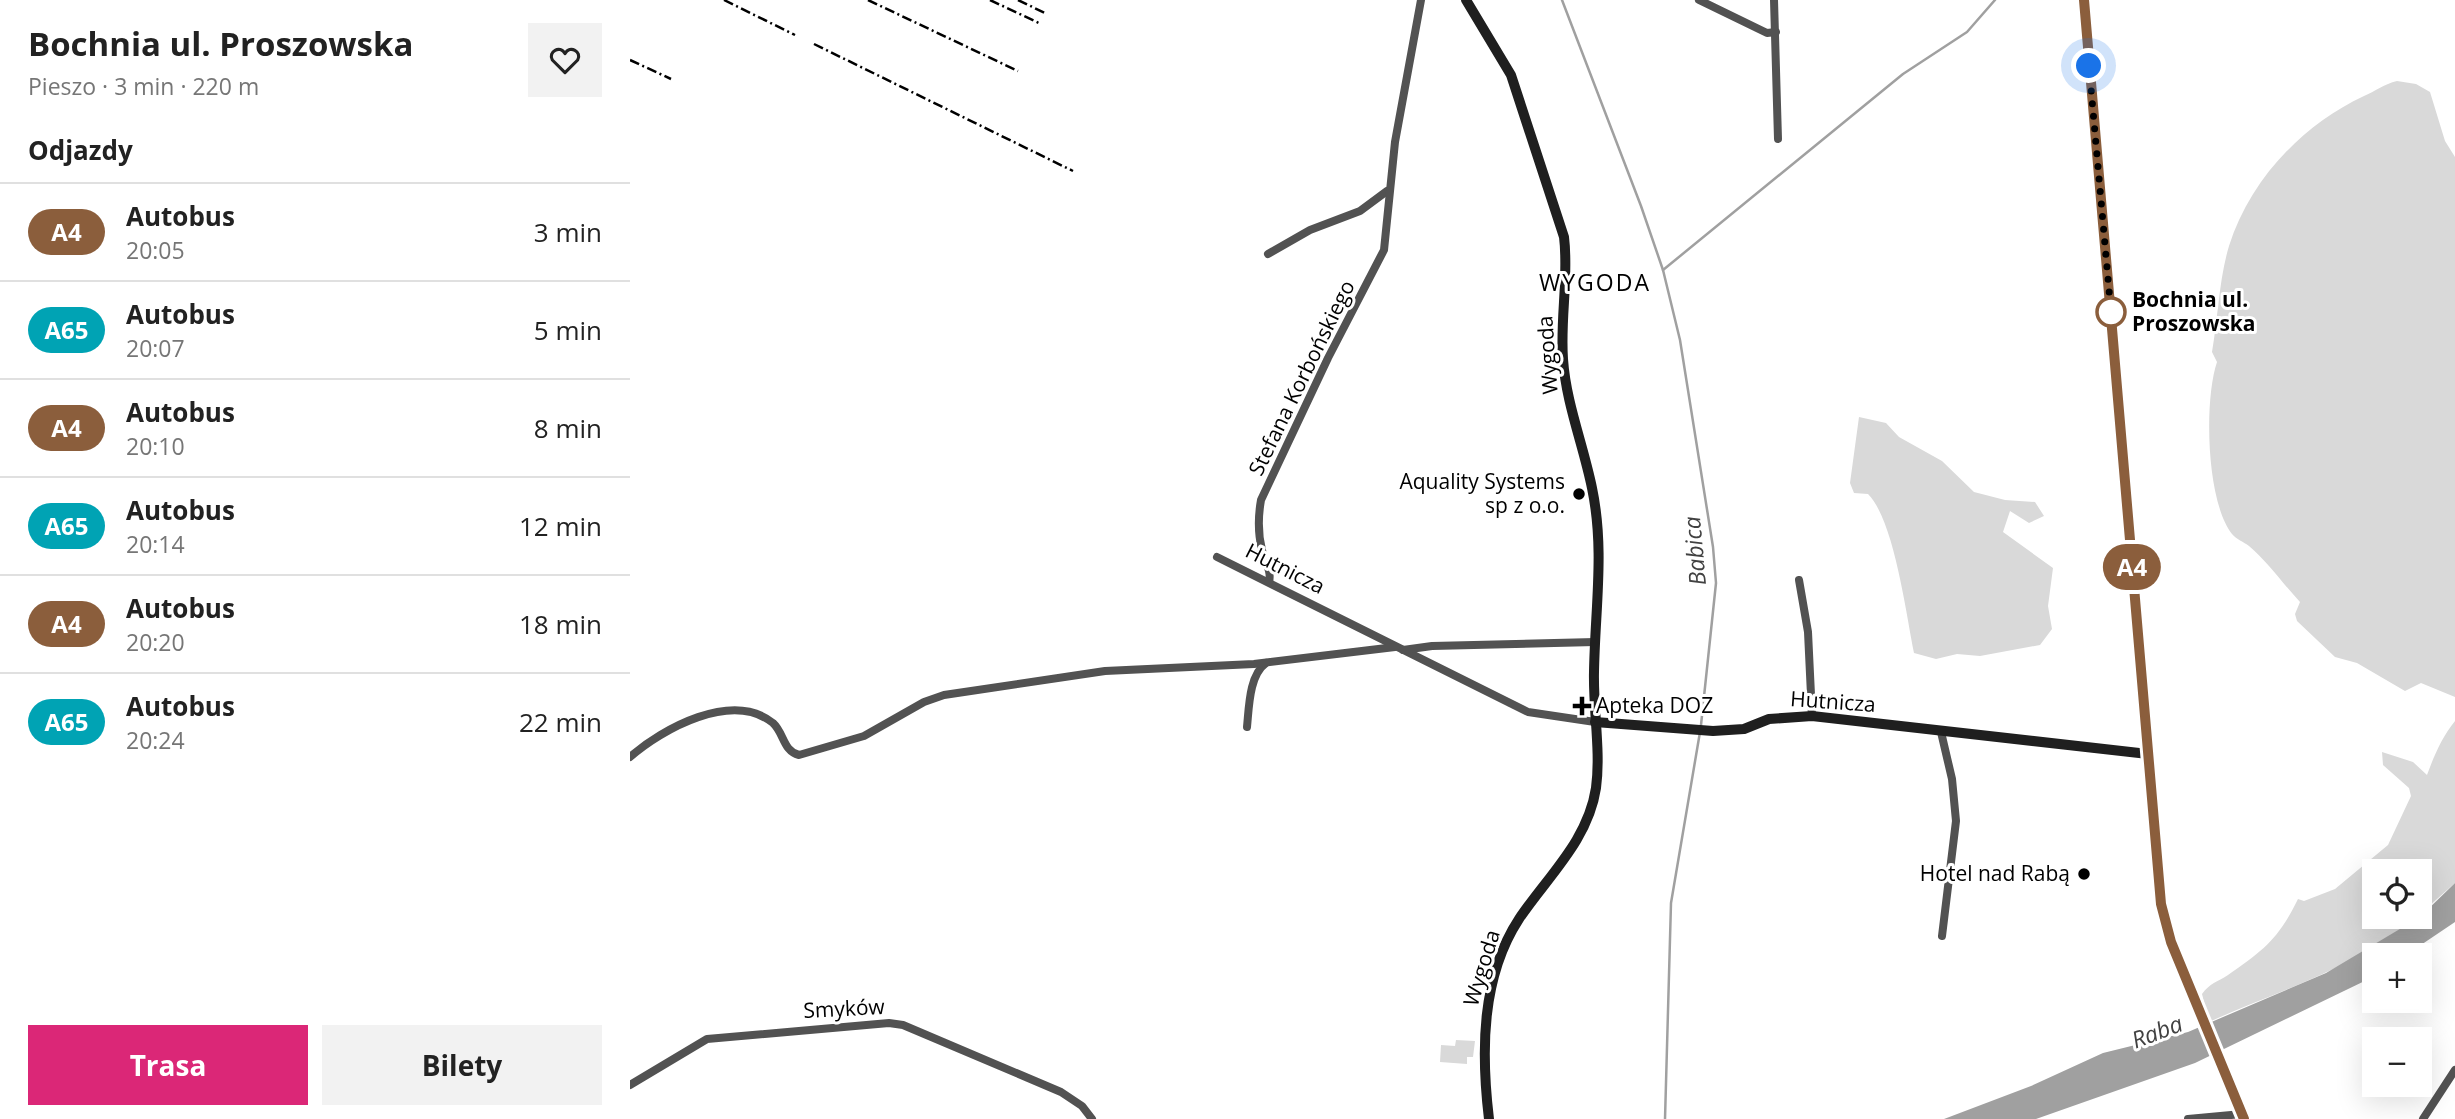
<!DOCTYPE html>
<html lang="pl">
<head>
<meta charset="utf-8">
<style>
	body { margin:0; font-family:"Open Sans",sans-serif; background:#f2f2f2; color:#222; height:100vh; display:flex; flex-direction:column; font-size:26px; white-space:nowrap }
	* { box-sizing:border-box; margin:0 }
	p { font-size:23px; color:#767676 }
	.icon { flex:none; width:38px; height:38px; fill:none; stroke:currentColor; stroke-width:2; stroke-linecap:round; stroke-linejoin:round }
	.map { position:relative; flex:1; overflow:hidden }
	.sheet { display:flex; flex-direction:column; background:#fff; width:630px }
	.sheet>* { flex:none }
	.badge { padding:0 14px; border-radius:23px; font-size:24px; line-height:46px }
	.buttons { position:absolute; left:1732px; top:859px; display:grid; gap:14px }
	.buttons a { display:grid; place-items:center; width:70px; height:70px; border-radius:0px; background:#fff; box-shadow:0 7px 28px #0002; font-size:35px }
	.you { position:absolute; width:35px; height:35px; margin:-18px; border:5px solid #fff; border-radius:50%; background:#1a73e8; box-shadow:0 0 0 10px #1a73e833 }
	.map>.badge { position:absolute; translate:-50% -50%; box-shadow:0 0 0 4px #fff }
	h2 { padding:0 28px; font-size:26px; line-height:63px }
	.round { display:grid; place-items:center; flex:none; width:74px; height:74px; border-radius:0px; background:#f2f2f2 }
	.overview { display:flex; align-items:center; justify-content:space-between; height:119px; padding:0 28px }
	h1 { font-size:33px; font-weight:700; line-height:52px }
	.primary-button { display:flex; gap:14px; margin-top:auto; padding:14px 28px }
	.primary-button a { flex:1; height:80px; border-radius:0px; background:#db2777; color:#fff; font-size:28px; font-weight:700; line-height:80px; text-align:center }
	.primary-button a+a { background:#f2f2f2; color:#222 }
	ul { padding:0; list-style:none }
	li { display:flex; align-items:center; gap:21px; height:98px; padding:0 28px; border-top:2px solid #e0e0e0 }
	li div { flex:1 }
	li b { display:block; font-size:26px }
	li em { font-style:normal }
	li .badge { min-width:77px; font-weight:700; text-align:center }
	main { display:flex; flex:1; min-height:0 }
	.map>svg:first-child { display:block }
	.green { fill:#d9d9d9 }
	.water { fill:#a0a0a0 }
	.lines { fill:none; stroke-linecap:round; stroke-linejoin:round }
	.stream { stroke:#a0a0a0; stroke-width:2.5 }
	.street { stroke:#525252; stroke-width:8 }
	.secondary { stroke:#1f1f1f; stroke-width:10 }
	.rail { stroke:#000; stroke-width:2.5; stroke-dasharray:10 3.5 2 3.5; stroke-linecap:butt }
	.line-casing { stroke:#fff; stroke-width:16 }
	.line { stroke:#8b5e3c; stroke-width:10 }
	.walk { stroke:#000; stroke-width:7; stroke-dasharray:0 12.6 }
	.stop-dot { fill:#fff; stroke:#8b5e3c; stroke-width:3.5 }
	.poi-dot { fill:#000; stroke:#fff; stroke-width:2.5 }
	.labels { text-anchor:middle; stroke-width:6; stroke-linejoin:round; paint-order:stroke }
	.stop-label { font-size:21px; font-weight:bold; fill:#000; stroke:#fff; text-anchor:start }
	.street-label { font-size:21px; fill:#000; stroke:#fff }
	.poi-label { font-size:21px; fill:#000; stroke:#fff; text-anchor:end }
	.neighbourhood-label { font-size:23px; letter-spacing:2px; fill:#000; stroke:#fff }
	.water-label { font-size:23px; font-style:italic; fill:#414141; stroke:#fff }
</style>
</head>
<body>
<main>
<section class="sheet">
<div class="overview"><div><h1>Bochnia ul. Proszowska</h1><p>Pieszo · 3 min · 220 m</p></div><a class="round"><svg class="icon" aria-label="heart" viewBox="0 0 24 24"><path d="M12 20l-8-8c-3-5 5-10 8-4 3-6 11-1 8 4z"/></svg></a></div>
<h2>Odjazdy</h2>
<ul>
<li><span class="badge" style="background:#8b5e3c;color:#fff">A4</span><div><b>Autobus</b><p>20:05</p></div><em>3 min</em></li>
<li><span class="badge" style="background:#00a3b4;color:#fff">A65</span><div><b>Autobus</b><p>20:07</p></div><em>5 min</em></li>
<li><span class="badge" style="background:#8b5e3c;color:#fff">A4</span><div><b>Autobus</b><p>20:10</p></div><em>8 min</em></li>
<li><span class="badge" style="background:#00a3b4;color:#fff">A65</span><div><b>Autobus</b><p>20:14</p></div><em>12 min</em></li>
<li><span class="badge" style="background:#8b5e3c;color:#fff">A4</span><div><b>Autobus</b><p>20:20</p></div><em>18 min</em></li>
<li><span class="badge" style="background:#00a3b4;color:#fff">A65</span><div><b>Autobus</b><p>20:24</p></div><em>22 min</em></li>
</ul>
<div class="primary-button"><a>Trasa</a><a>Bilety</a></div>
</section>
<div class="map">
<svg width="1825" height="1119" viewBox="0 0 1825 1119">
	<rect width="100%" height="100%" fill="#fff"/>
	<g class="green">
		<path d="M1767 81 1786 84 1800 92 1815 141 1825 157V697L1791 683 1775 691 1727 663 1705 657 1667 621 1665 614 1670 602C1653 584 1638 562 1619 546 1614 542 1606 539 1602 534 1576 501 1574 400 1587 362L1582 352C1588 318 1589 279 1599 246 1620 180 1672 125 1734 96 1746 91 1754 84 1767 81Z"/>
		<path d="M1229 417 1256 423 1269 437 1312 461 1344 492 1375 500 1405 502 1414 516 1399 523 1380 511 1373 532 1423 568 1418 606 1422 629 1410 645 1350 656 1327 654 1306 659 1284 653C1276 613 1264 520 1238 494L1224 493 1220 483Z"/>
		<path d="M1825 721V883L1790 914V872H1745V917H1787C1726 968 1650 990 1579 1022L1572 994C1580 983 1587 982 1598 975 1634 950 1649 938 1668 899L1674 901 1705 889 1758 845 1781 796 1779 788 1753 765 1752 752 1783 762 1797 775C1804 756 1812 737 1825 721Z"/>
		<polygon points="826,1040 845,1041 843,1057 837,1057 837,1064 810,1062 811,1045 825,1046"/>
	</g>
	<polygon class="water" points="1825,883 1825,922 1776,955 1745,956 1745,976 1565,1063 1406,1119 1314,1119 1401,1086 1473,1053 1558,1032 1696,973 1790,917"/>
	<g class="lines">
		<g class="stream">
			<polyline points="932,0 1011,206 1033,270 1050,340 1083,547 1086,583 1071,725"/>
			<polyline points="1033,270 1273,74 1337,32 1365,0"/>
			<polyline points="1035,1119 1041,903 1070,732"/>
		</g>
		<g class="street">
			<polyline points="1069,0 1137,33 1146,32"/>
			<polyline points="1144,0 1148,139"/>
			<polyline points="638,254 680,230 730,211 757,191"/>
			<polyline points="587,557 898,712 965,722"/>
			<polyline points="1169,580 1178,632 1182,716"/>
			<path d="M639 582C642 570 634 562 632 550 628 534 628 517 631 500L698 358 754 250 765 142 791 0"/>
			<polyline points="773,650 802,646 965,642"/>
			<path d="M617 727C619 708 619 675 636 663"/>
			<polyline points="1311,732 1322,779 1326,821 1312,936"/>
			<path d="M0 757C32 729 102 690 143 723 154 733 153 751 169 755L234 736 294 702 314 695 475 671 624 664 765 647"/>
			<polyline points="0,1085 77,1039 259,1023 273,1025 431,1092 452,1106 462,1119"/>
			<polyline points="1558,1119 1612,1114"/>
			<polyline points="1793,1119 1825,1070"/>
		</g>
		<g class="secondary">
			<path d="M836 0 881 75 934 237C939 277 930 318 933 359 936 403 953 444 962 488 975 550 965 609 964 672 963 710 971 751 966 788 958 841 917 877 889 919 851 977 851 1052 859 1119"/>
			<polyline points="1454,0 1531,904 1541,942 1614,1119"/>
			<polyline points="965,722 1083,731 1114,729 1139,719 1182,716 1518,754"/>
		</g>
		<g class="rail">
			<polyline points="94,0 165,35"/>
			<polyline points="238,0 388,71"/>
			<polyline points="360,0 411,24"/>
			<polyline points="388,0 417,14"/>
			<polyline points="184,44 443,171"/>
			<polyline points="0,60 41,79"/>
		</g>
	</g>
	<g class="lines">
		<g class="line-casing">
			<polyline id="line" points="1454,0 1531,904 1541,942 1614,1119"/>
		</g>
		<use href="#line" class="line"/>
		<polyline class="walk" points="1459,66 1481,312"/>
	</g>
	<circle class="stop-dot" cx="1481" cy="312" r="14"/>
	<g class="poi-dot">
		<circle cx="949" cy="494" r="7"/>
		<path d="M948.5 695.5h7v7h7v7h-7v7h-7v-7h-7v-7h7z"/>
		<circle cx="1454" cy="874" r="7"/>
	</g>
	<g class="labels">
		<g class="stop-label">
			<text x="1502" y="307">Bochnia ul.<tspan x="1502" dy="24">Proszowska</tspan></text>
		</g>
		<g class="street-label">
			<text transform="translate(918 355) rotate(-94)" y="7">Wygoda</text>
			<text transform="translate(672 378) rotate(-64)" y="7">Stefana Korbońskiego</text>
			<text transform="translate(655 569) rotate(27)" y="7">Hutnicza</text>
			<text transform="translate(1203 702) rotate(4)" y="7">Hutnicza</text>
			<text transform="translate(852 968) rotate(-73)" y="7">Wygoda</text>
			<text transform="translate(214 1009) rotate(-3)" y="7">Smyków</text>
		</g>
		<g class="poi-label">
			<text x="935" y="489">Aquality Systems<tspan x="935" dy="24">sp z o.o.</tspan></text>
			<text x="966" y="713" text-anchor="start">Apteka DOZ</text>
			<text x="1440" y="881">Hotel nad Rabą</text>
		</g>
		<g class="neighbourhood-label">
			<text x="965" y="291">WYGODA</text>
		</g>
		<g class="water-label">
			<text transform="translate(1065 551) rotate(-95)" y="8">Babica</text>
			<text transform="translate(1527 1032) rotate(-21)" y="8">Raba</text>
		</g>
	</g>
</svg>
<div class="buttons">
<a><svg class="icon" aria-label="locate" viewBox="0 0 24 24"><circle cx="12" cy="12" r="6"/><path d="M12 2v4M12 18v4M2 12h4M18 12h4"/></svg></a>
<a>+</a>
<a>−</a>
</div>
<div class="you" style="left:1459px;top:66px"></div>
<b class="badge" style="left:1502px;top:567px;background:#8b5e3c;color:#fff">A4</b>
</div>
</main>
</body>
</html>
